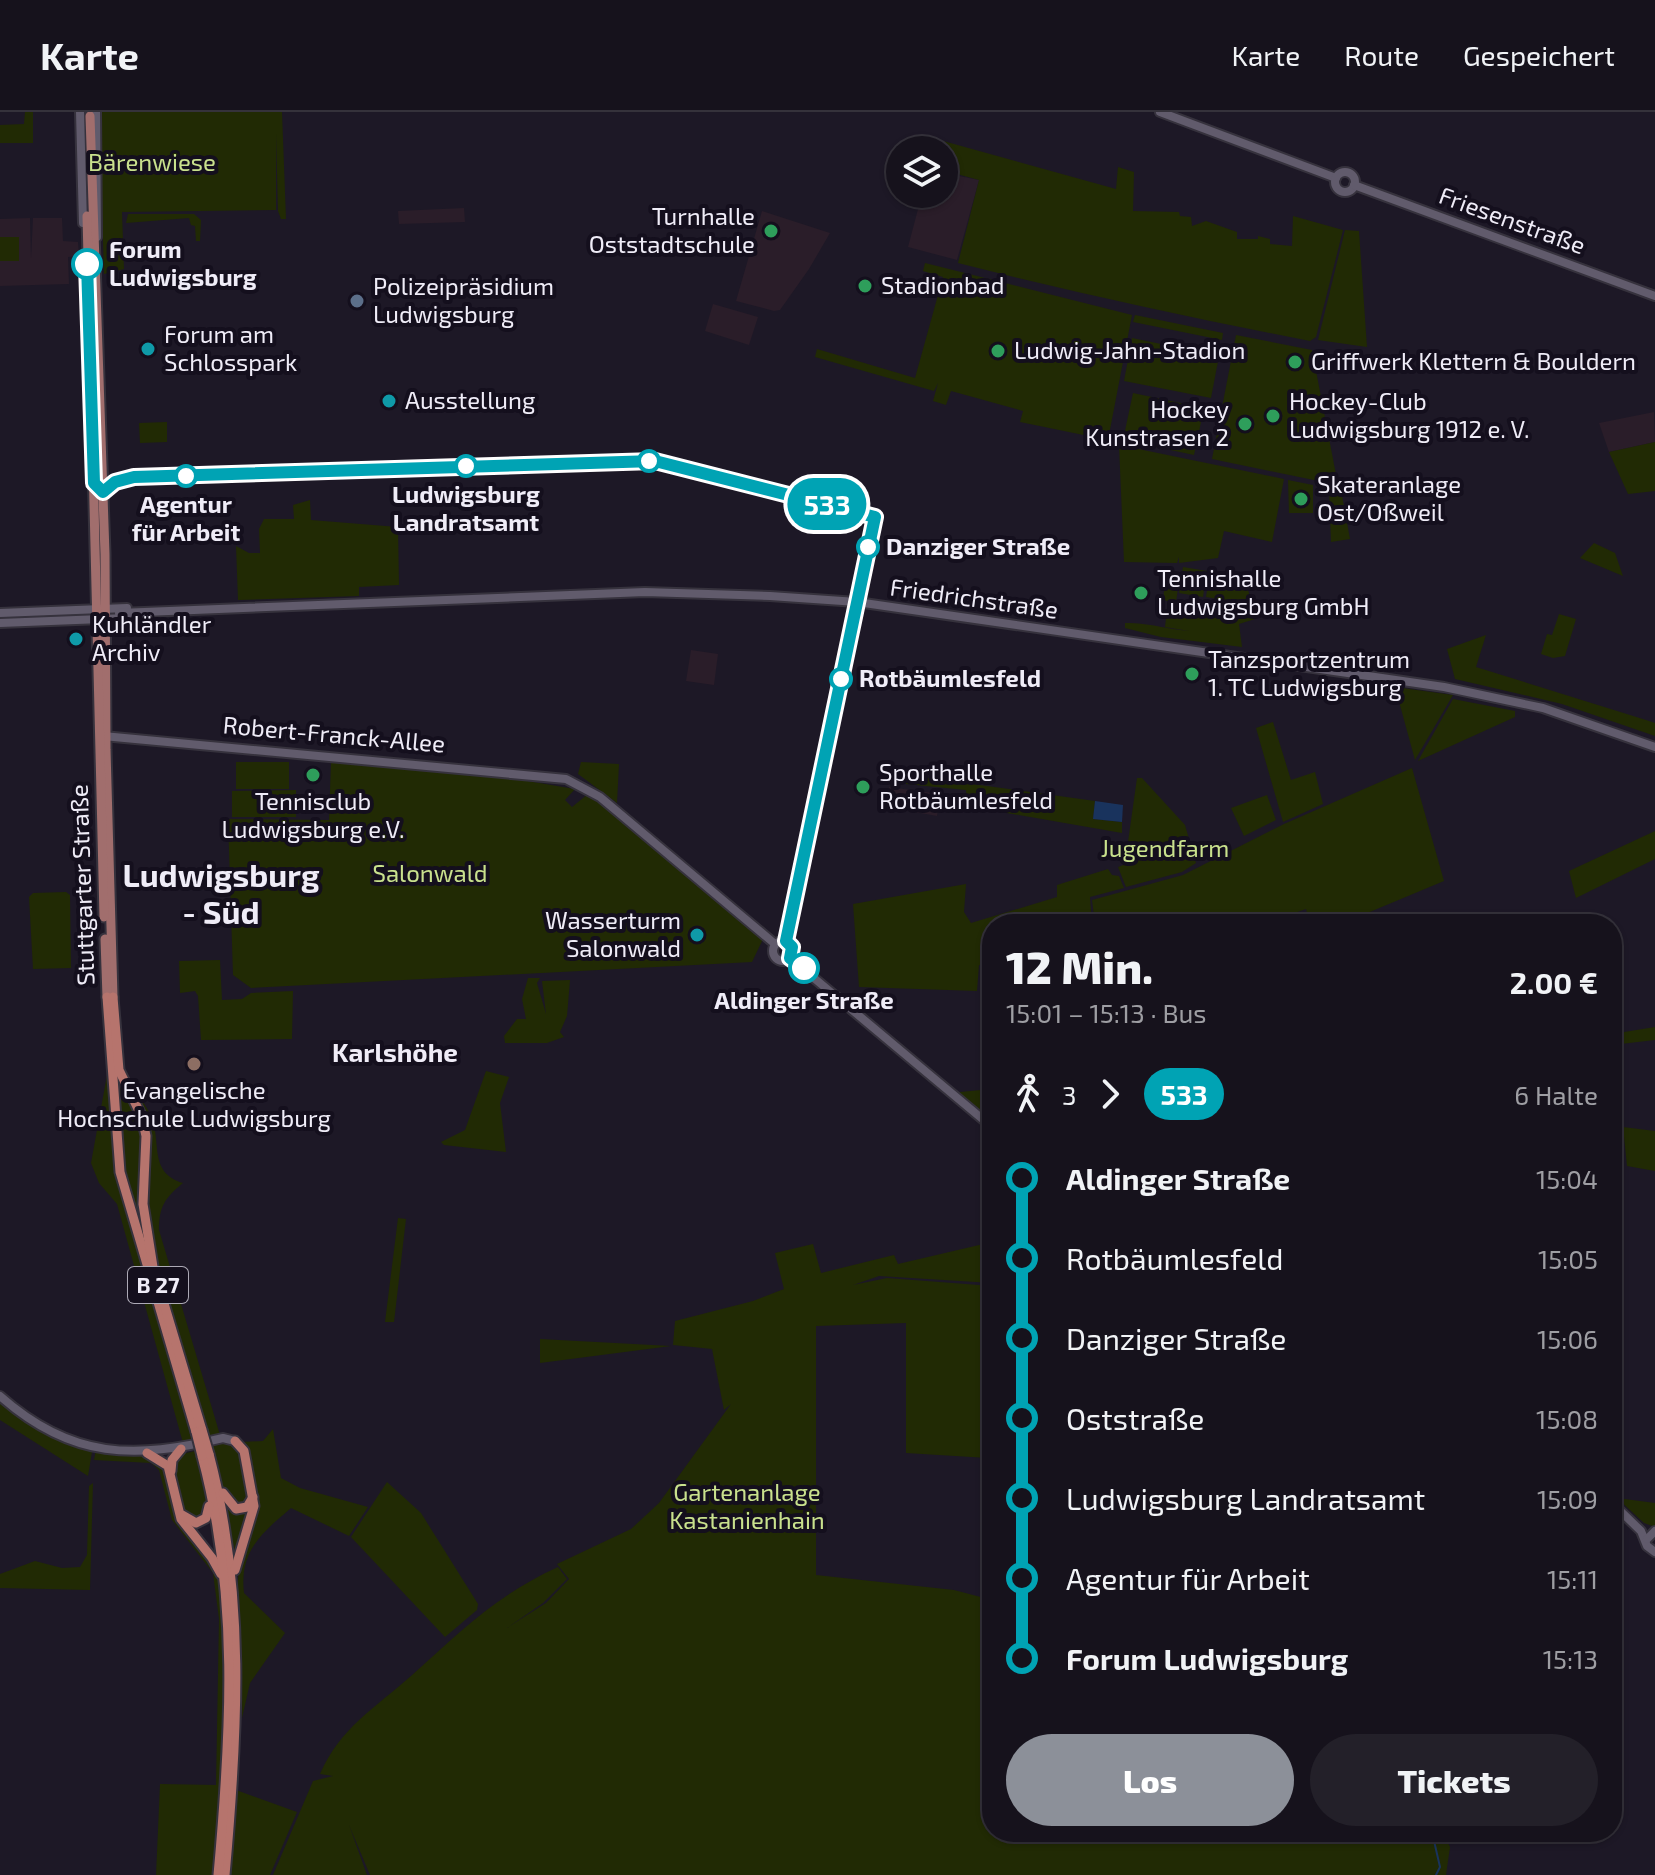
<!DOCTYPE html>
<html lang="de">
<head>
<meta charset="utf-8">
<style>
	body { margin:0; font-family:"Exo 2",sans-serif; background:#232029; color:#f1f3f6; height:100vh; display:flex; flex-direction:column; font-size:30px; white-space:nowrap }
	* { box-sizing:border-box; margin:0 }
	p { font-size:26px; color:#9e9ea3 }
	.icon { flex:none; width:44px; height:44px; fill:none; stroke:currentColor; stroke-width:2; stroke-linecap:round; stroke-linejoin:round }
	.map { position:relative; flex:1; overflow:hidden }
	.side { position:absolute; left:982px; top:802px; width:640px; height:928px; display:flex; flex-direction:column; background:#16121c; border-radius:32px; box-shadow:0 2px 6px #0004,0 0 0 2px #35323b }
	.side>* { flex:none }
	.badge { padding:0 16px; border-radius:26px; font-size:28px; line-height:52px }
	.fabs { position:absolute; left:886px; top:24px; display:grid; gap:16px }
	.fabs a { display:grid; place-items:center; width:72px; height:72px; border-radius:50%; background:#16121c; box-shadow:0 2px 6px #0004,0 0 0 2px #35323b; font-size:40px }
	.map>.badge { position:absolute; translate:-50% -50%; box-shadow:0 0 0 4px #fff }
	.legs { display:flex; align-items:center; gap:12px; height:88px; padding:0 24px; font-size:26px }
	.legs p { margin-inline-start:auto }
	.head { display:flex; align-items:center; justify-content:space-between; height:136px; padding:0 24px }
	h1 { font-size:44px; font-weight:800; line-height:60px }
	.button { display:flex; gap:16px; margin-top:auto; padding:16px 24px }
	.button a { flex:1; height:92px; border-radius:48px; background:#8c9099; color:#fff; font-size:32px; font-weight:800; line-height:92px; text-align:center }
	.button a+a { background:#232029; color:#f1f3f6 }
	ul { padding:0 24px; list-style:none }
	li { display:flex; align-items:center; gap:28px; height:80px; font-size:30px }
	li i { display:grid; place-items:center; width:12px; height:100%; margin:0 10px; background:currentColor }
	li i::after { content:''; width:20px; height:20px; margin:-10px; border:6px solid; border-radius:50%; background:#16121c }
	li p { margin-inline-start:auto }
	li:first-child i { background:linear-gradient(#0000 50%,currentColor 0) }
	li:last-child i { background:linear-gradient(currentColor 50%,#0000 0) }
	header { display:flex; align-items:center; gap:48px; box-sizing:border-box; height:112px; padding:0 40px; background:#16121c; border-bottom:2px solid #35323b }
	header strong { font-size:38px }
	nav { display:flex; gap:44px; margin-inline-start:auto; font-size:28px }
	.map>svg:first-child { display:block }
	.education { fill:#2a1d29 }
	.green { fill:#212a04 }
	.water { fill:#19335d }
	.lines { fill:none; stroke-linecap:round; stroke-linejoin:round }
	.stream { stroke:#19335d; stroke-width:2 }
	.secondary-tunnel { stroke:#3c3845; stroke-width:8; stroke-dasharray:8 4; stroke-linecap:butt }
	.primary-tunnel { stroke:#3c3845; stroke-width:9; stroke-dasharray:9 4.5; stroke-linecap:butt }
	.secondary-casing { stroke:#36323d; stroke-width:12 }
	.primary-casing { stroke:#36323d; stroke-width:13 }
	.trunk-casing { stroke:#36323d; stroke-width:13 }
	.secondary { stroke:#615b6c; stroke-width:8 }
	.primary { stroke:#a16e6d; stroke-width:9 }
	.trunk { stroke:#b6746d; stroke-width:9 }
	.trunk-bridge-casing { stroke:#36323d; stroke-width:13; stroke-linecap:butt }
	.trunk-bridge { stroke:#b6746d; stroke-width:9 }
	.line-1-casing { stroke:#fff; stroke-width:18 }
	.line-1 { stroke:#00a3b4; stroke-width:12 }
	.leisure-dot { fill:#2e9e5b; stroke:#140f1d; stroke-width:3 }
	.stop-1-dot { fill:#fff; stroke:#00a3b4; stroke-width:4 }
	.service-dot { fill:#5c6f8a; stroke:#140f1d; stroke-width:3 }
	.culture-dot { fill:#0f9aa8; stroke:#140f1d; stroke-width:3 }
	.education-dot { fill:#8d6e63; stroke:#140f1d; stroke-width:3 }
	.labels { text-anchor:middle; stroke-width:8; stroke-linejoin:round; paint-order:stroke }
	.shield { fill:#140f1d; stroke:#adaab6; stroke-width:2 }
	.shield-label { font-size:22px; font-weight:bold; fill:#efecf7 }
	.park-label { font-size:24px; fill:#c9e18d; stroke:#140f1d }
	.poi-label { font-size:24px; fill:#efecf7; stroke:#140f1d; text-anchor:start }
	.street-label { font-size:24px; fill:#efecf7; stroke:#140f1d }
	.stop-label { font-size:24px; font-weight:bold; fill:#efecf7; stroke:#140f1d; text-anchor:start }
	.neighbourhood-label { font-size:26px; font-weight:bold; fill:#efecf7; stroke:#140f1d }
	.district-label { font-size:32px; font-weight:bold; fill:#efecf7; stroke:#140f1d }
</style>
</head>
<body>
<header>
<strong>Karte</strong>
<nav><a>Karte</a><a>Route</a><a>Gespeichert</a></nav>
</header>
<div class="map">
<svg width="1655" height="1763" viewBox="0 0 1655 1763">
	<rect width="100%" height="100%" fill="#1d1826"/>
	<g class="education">
		<polygon points="944,61 979,68 957,148 908,135 922,82 944,82"/>
		<polygon points="464,96 465,110 399,112 398,99"/>
		<polygon points="762,99 830,121 809,157 780,198 774,199 736,189"/>
		<polygon points="30,106 31,147 33,106 62,106 63,129 78,130 79,144 68,145 69,172 0,174 0,107"/>
		<polygon points="713,192 758,205 749,233 705,219"/>
		<polygon points="1654,300 1655,330 1609,340 1599,311"/>
		<polygon points="691,538 718,542 714,573 686,569"/>
		<polygon points="889,675 940,682 937,704 887,695"/>
	</g>
	<g class="green">
		<polygon points="25,0 33,0 33,31 0,31 0,13 24,12"/>
		<polygon points="99,0 282,0 286,107 281,107 278,99 276,22 276,98 122,100 124,157 104,162"/>
		<path d="M936 27 1116 77 1118 55 1134 60 1133 99 1179 100 1180 104 1191 105 1192 114 1206 109 1237 120V127H1258V124L1270 127V132L1292 134 1293 104 1343 118 1316 225 1310 229C1192 206 1075 181 958 151L979 68 953 61 952 65 946 63 944 38H934Z"/>
		<polygon points="194,102 201,108 200,129 196,129 195,114 191,113 189,106 126,111 128,102"/>
		<polygon points="1345,118 1359,119 1367,235 1318,228"/>
		<rect x="0" y="125" width="19" height="24"/>
		<polygon points="925,151 1132,203 1108,328 1020,310 1023,299 951,279 946,293 933,289 938,271 934,279 815,245 817,237 915,266 943,165 923,159"/>
		<polygon points="1135,203 1223,221 1222,228 1133,210"/>
		<polygon points="1236,223 1312,238 1338,373 1212,347"/>
		<polygon points="1132,226 1219,244 1211,286 1124,269"/>
		<polygon points="1133,281 1204,296 1194,343 1123,328"/>
		<polygon points="167,310 167,330 140,331 139,311"/>
		<polygon points="1655,330 1655,379 1628,382 1609,340"/>
		<polygon points="1119,333 1284,367 1272,430 1224,419 1218,446 1179,451 1179,445 1177,451 1124,450"/>
		<polygon points="1288,368 1313,373 1313,401 1289,401"/>
		<polygon points="1329,376 1341,378 1350,427 1331,430"/>
		<polygon points="310,388 311,408 398,415 399,473 359,475 359,484 238,488 236,434 249,441 260,441 259,417 264,407 294,407 293,393"/>
		<polygon points="1594,431 1615,441 1623,464 1580,446"/>
		<polygon points="1183,455 1207,459 1203,485 1179,481"/>
		<path d="M1210 459 1234 462 1233 471 1247 473 1255 507 1239 512 1242 535 1161 525 1125 516V511C1151 511 1165 517 1189 519L1165 515 1168 489 1163 488 1166 462 1180 463 1176 490 1193 492 1192 498 1199 499 1201 489 1221 492 1220 498 1241 500 1229 497 1230 489 1206 485Z"/>
		<polygon points="1559,502 1576,507 1565,544 1553,546 1541,542 1547,522 1552,523"/>
		<polygon points="1486,523 1476,555 1646,608 1655,611 1655,624 1562,592 1455,567 1447,537"/>
		<polygon points="1395,575 1453,583 1415,648"/>
		<polygon points="1453,587 1515,599 1515,605 1418,649"/>
		<polygon points="1273,610 1291,668 1315,660 1323,692 1283,710 1256,616"/>
		<polygon points="289,650 289,677 236,677 236,650"/>
		<polygon points="331,650 491,663 575,677 565,688 572,695 588,682 764,825 752,850 251,876 233,863 228,707 329,708"/>
		<polygon points="581,650 619,652 617,691 578,662"/>
		<polygon points="1412,656 1444,769 1341,812 1310,812 1306,797 1264,812 1095,812 1092,788 1183,763 1284,712"/>
		<polygon points="907,663 1095,689 1093,707 1122,710 1122,721 967,694 966,678 906,672"/>
		<polygon points="1137,666 1142,666 1185,713 1196,751 1182,760 1126,775 1118,755 1129,751 1126,744"/>
		<polygon points="296,678 296,705 232,705 232,679"/>
		<polygon points="1267,683 1276,708 1244,724 1231,696"/>
		<polygon points="1655,719 1655,747 1576,786 1569,759"/>
		<polygon points="1108,757 1112,763 1119,764 1124,776 1090,785 1092,812 992,812 992,854 979,853 977,879 859,875 853,792 966,772 964,800 971,811 1057,785 1057,773"/>
		<polygon points="66,780 70,783 71,856 33,857 29,785 33,781"/>
		<polygon points="220,848 222,888 242,887 251,881 293,879 292,927 201,928 198,884 195,879 180,881 179,849"/>
		<polygon points="528,866 540,866 537,871 546,902 542,869 570,868 567,904 560,920 564,925 547,931 505,931 504,924 517,907 526,907 522,887"/>
		<polygon points="1655,915 1655,928 1612,933 1612,922"/>
		<polygon points="115,956 125,983 139,1007 142,1026 139,1099 147,1149 119,1036"/>
		<polygon points="486,959 509,965 500,991 506,1040 444,1033 441,1030 465,1018"/>
		<polygon points="107,963 114,1056 192,1329 183,1331 117,1092 99,1071 91,1051"/>
		<path d="M124 965C132 977 144 989 150 1002 163 1029 147 1060 183 1071 165 1086 159 1094 159 1118L220 1323 208 1326 160 1172 147 1099 149 1024Z"/>
		<polygon points="992,977 992,1010 958,981 960,980"/>
		<polygon points="1623,1015 1655,1019 1655,1059 1627,1054"/>
		<polygon points="398,1106 406,1107 394,1210 385,1210"/>
		<path d="M992 1130V1171L879 1164 853 1173 887 1166 992 1174 988 1346 906 1341V1211L816 1214V1463L954 1478 992 1488V1720H1443L1450 1735 1446 1763H370L349 1713 367 1763H273L313 1669 333 1664 320 1662C340 1616 375 1596 411 1564 461 1519 495 1484 558 1455L567 1467 543 1491 507 1516 546 1491 569 1467 557 1452 631 1417 659 1391 731 1292 724 1298 712 1237 673 1233 675 1209 753 1189 784 1177 775 1141 813 1132 821 1161 894 1143 898 1152Z"/>
		<polygon points="540,1227 671,1234 540,1251"/>
		<polygon points="0,1286 35,1314 92,1340 88,1364 0,1308"/>
		<path d="M273 1317 281 1366 300 1376 368 1395 349 1424 291 1396C262 1421 239 1439 244 1481L285 1521 250 1571 242 1606C243 1560 237 1514 238 1468 239 1414 272 1385 241 1330L263 1329Z"/>
		<polygon points="224,1330 237,1333 242,1342 250,1384 242,1395 226,1387 211,1334"/>
		<polygon points="96,1337 147,1341 162,1348 178,1399 220,1459 231,1540 218,1763 156,1763 160,1672 216,1673 219,1507 213,1461 172,1408 159,1358 151,1351 94,1348"/>
		<path d="M195 1339 207 1392 204 1405 195 1409C175 1401 178 1371 175 1352L182 1342Z"/>
		<polygon points="387,1370 421,1401 478,1492 477,1498 445,1525 351,1425"/>
		<polygon points="93,1371 90,1478 0,1476 0,1462 35,1449 62,1456 80,1455 87,1443 89,1374"/>
		<polygon points="1617,1386 1655,1391 1655,1415 1644,1411"/>
		<polygon points="225,1395 232,1400 250,1398 235,1440"/>
		<polygon points="236,1678 297,1700 270,1763 225,1763"/>
	</g>
	<polygon class="water" points="1095,689 1123,693 1122,710 1093,707"/>
	<g class="lines">
		<polyline class="stream" points="1432,1720 1440,1755 1436,1763"/>
		<polyline class="secondary-tunnel" points="69,503 119,501"/>
		<polyline class="primary-tunnel" points="84,0 85,4"/>
		<g class="secondary-casing">
			<g id="secondary">
				<polyline points="80,0 83,111"/>
				<polyline points="96,0 97,125"/>
				<polyline points="1160,0 1336,66"/>
				<circle cx="1345" cy="70" r="10"/>
				<polyline points="1354,73 1655,184"/>
				<polyline points="0,501 127,496"/>
				<polyline points="119,501 645,480 770,484 857,490 1444,575 1543,596 1655,635"/>
				<polyline points="0,511 127,506"/>
				<polyline points="103,624 566,667 600,685 775,832"/>
				<circle cx="783" cy="839" r="10"/>
				<polyline points="790,846 992,1015"/>
				<path d="M0 1284C72 1348 135 1347 223 1326L235 1329"/>
				<polyline points="1612,1391 1641,1419 1647,1434 1655,1440"/>
				<polyline points="1647,1427 1655,1419"/>
			</g>
		</g>
		<g class="primary-casing">
			<g id="primary">
				<polyline points="90,4 105,442 106,638 113,885"/>
				<polyline points="87,104 104,805"/>
				<polyline points="105,827 107,885"/>
			</g>
		</g>
		<g class="trunk-casing">
			<g id="trunk">
				<polyline points="107,885 120,1060 196,1320"/>
				<polyline points="113,885 119,958 142,1005 146,1024 143,1092 153,1155 202,1318"/>
				<polyline points="147,1341 168,1354 181,1407 212,1446 221,1462"/>
				<path d="M209 1342C246 1482 238 1620 225 1763"/>
				<path d="M202 1344C239 1483 231 1621 218 1763"/>
				<polyline points="171,1359 172,1348 181,1337"/>
				<polyline points="223,1381 236,1397 247,1395 253,1385"/>
				<polyline points="182,1403 196,1411 206,1406 209,1394"/>
				<polyline points="235,1458 254,1394 244,1339 235,1329"/>
			</g>
		</g>
		<use href="#secondary" class="secondary"/>
		<use href="#primary" class="primary"/>
		<use href="#trunk" class="trunk"/>
		<g class="trunk-bridge-casing">
			<g id="trunk-bridge">
				<polyline points="202,1318 209,1342"/>
				<polyline points="196,1320 202,1344"/>
			</g>
		</g>
		<use href="#trunk-bridge" class="trunk-bridge"/>
	</g>
	<g class="lines">
		<g class="line-1-casing">
			<polyline id="line-1" points="87,152 94,371 103,380 115,370 134,365 655,349 875,405 786,829 792,835 790,846 804,856"/>
		</g>
		<use href="#line-1" class="line-1"/>
	</g>
	<g class="leisure-dot">
		<circle cx="771" cy="119" r="8"/>
		<circle cx="865" cy="174" r="8"/>
		<circle cx="998" cy="239" r="8"/>
		<circle cx="1295" cy="250" r="8"/>
		<circle cx="1273" cy="304" r="8"/>
		<circle cx="1245" cy="312" r="8"/>
		<circle cx="1301" cy="387" r="8"/>
		<circle cx="1141" cy="481" r="8"/>
		<circle cx="1192" cy="562" r="8"/>
		<circle cx="313" cy="663" r="8"/>
		<circle cx="863" cy="675" r="8"/>
	</g>
	<g class="stop-1-dot">
		<circle cx="87" cy="152" r="14"/>
		<circle cx="649" cy="349" r="10"/>
		<circle cx="466" cy="354" r="10"/>
		<circle cx="186" cy="364" r="10"/>
		<circle cx="868" cy="435" r="10"/>
		<circle cx="841" cy="567" r="10"/>
		<circle cx="804" cy="856" r="14"/>
	</g>
	<circle class="service-dot" cx="357" cy="189" r="8"/>
	<g class="culture-dot">
		<circle cx="148" cy="237" r="8"/>
		<circle cx="389" cy="289" r="8"/>
		<circle cx="76" cy="527" r="8"/>
		<circle cx="697" cy="823" r="8"/>
	</g>
	<circle class="education-dot" cx="194" cy="952" r="8"/>
	<g class="labels">
		<rect class="shield" x="128" y="1155" width="60" height="36" rx="6"/>
		<g class="shield-label">
			<text x="158" y="1181">B 27</text>
		</g>
		<g class="park-label">
			<text x="152" y="59">Bärenwiese</text>
			<text x="1165" y="745">Jugendfarm</text>
			<text x="430" y="770">Salonwald</text>
			<text x="747" y="1389">Gartenanlage<tspan x="747" dy="28">Kastanienhain</tspan></text>
		</g>
		<g class="poi-label">
			<text x="755" y="113" text-anchor="end">Turnhalle<tspan x="755" dy="28">Oststadtschule</tspan></text>
			<text x="881" y="182">Stadionbad</text>
			<text x="373" y="183">Polizeipräsidium<tspan x="373" dy="28">Ludwigsburg</tspan></text>
			<text x="164" y="231">Forum am<tspan x="164" dy="28">Schlosspark</tspan></text>
			<text x="1014" y="247">Ludwig-Jahn-Stadion</text>
			<text x="1311" y="258">Griffwerk Klettern &amp; Bouldern</text>
			<text x="405" y="297">Ausstellung</text>
			<text x="1289" y="298">Hockey-Club<tspan x="1289" dy="28">Ludwigsburg 1912 e. V.</tspan></text>
			<text x="1229" y="306" text-anchor="end">Hockey<tspan x="1229" dy="28">Kunstrasen 2</tspan></text>
			<text x="1317" y="381">Skateranlage<tspan x="1317" dy="28">Ost/Oßweil</tspan></text>
			<text x="1157" y="475">Tennishalle<tspan x="1157" dy="28">Ludwigsburg GmbH</tspan></text>
			<text x="92" y="521">Kuhländler<tspan x="92" dy="28">Archiv</tspan></text>
			<text x="1208" y="556">Tanzsportzentrum<tspan x="1208" dy="28">1. TC Ludwigsburg</tspan></text>
			<text x="879" y="669">Sporthalle<tspan x="879" dy="28">Rotbäumlesfeld</tspan></text>
			<text x="313" y="698" text-anchor="middle">Tennisclub<tspan x="313" dy="28">Ludwigsburg e.V.</tspan></text>
			<text x="681" y="817" text-anchor="end">Wasserturm<tspan x="681" dy="28">Salonwald</tspan></text>
			<text x="194" y="987" text-anchor="middle">Evangelische<tspan x="194" dy="28">Hochschule Ludwigsburg</tspan></text>
		</g>
		<g class="street-label">
			<text transform="translate(1512 109) rotate(20)" y="8">Friesenstraße</text>
			<text transform="translate(974 487) rotate(8)" y="8">Friedrichstraße</text>
			<text transform="translate(334 623) rotate(5)" y="8">Robert-Franck-Allee</text>
			<text transform="translate(83 773) rotate(-92)" y="8">Stuttgarter Straße</text>
		</g>
		<g class="stop-label">
			<text x="109" y="146">Forum<tspan x="109" dy="28">Ludwigsburg</tspan></text>
			<text x="466" y="391" text-anchor="middle">Ludwigsburg<tspan x="466" dy="28">Landratsamt</tspan></text>
			<text x="186" y="401" text-anchor="middle">Agentur<tspan x="186" dy="28">für Arbeit</tspan></text>
			<text x="886" y="443">Danziger Straße</text>
			<text x="859" y="575">Rotbäumlesfeld</text>
			<text x="804" y="897" text-anchor="middle">Aldinger Straße</text>
		</g>
		<g class="neighbourhood-label">
			<text x="395" y="950">Karlshöhe</text>
		</g>
		<g class="district-label">
			<text x="221" y="775">Ludwigsburg<tspan x="221" dy="37">- Süd</tspan></text>
		</g>
	</g>
</svg>
<div class="fabs">
<a><svg class="icon" aria-label="layers" viewBox="0 0 24 24"><path d="M12 4l9 5-9 5-9-5zM3 14l9 5 9-5"/></svg></a>
</div>
<b class="badge" style="left:827px;top:392px;background:#00a3b4;color:#fff">533</b>
<section class="side">
<div class="head"><div><h1>12 Min.</h1><p>15:01 – 15:13 · Bus</p></div><b>2.00 €</b></div>
<div class="legs"><svg class="icon" aria-label="walk" viewBox="0 0 24 24"><circle cx="13" cy="4" r="2"/><path d="M13 8l-2 6 4 7M11 14l-3 7M7 12l3-4h3l4 4"/></svg>3<svg class="icon" aria-label="forward" viewBox="0 0 24 24"><path d="M9 5l7 7-7 7"/></svg><b class="badge" style="background:#00a3b4;color:#fff">533</b><p>6 Halte</p></div>
<ul>
<li><i style="color:#00a3b4"></i><b>Aldinger Straße</b><p>15:04</p></li>
<li><i style="color:#00a3b4"></i><span>Rotbäumlesfeld</span><p>15:05</p></li>
<li><i style="color:#00a3b4"></i><span>Danziger Straße</span><p>15:06</p></li>
<li><i style="color:#00a3b4"></i><span>Oststraße</span><p>15:08</p></li>
<li><i style="color:#00a3b4"></i><span>Ludwigsburg Landratsamt</span><p>15:09</p></li>
<li><i style="color:#00a3b4"></i><span>Agentur für Arbeit</span><p>15:11</p></li>
<li><i style="color:#00a3b4"></i><b>Forum Ludwigsburg</b><p>15:13</p></li>
</ul>
<div class="button"><a>Los</a><a>Tickets</a></div>
</section>
</div>
</body>
</html>
